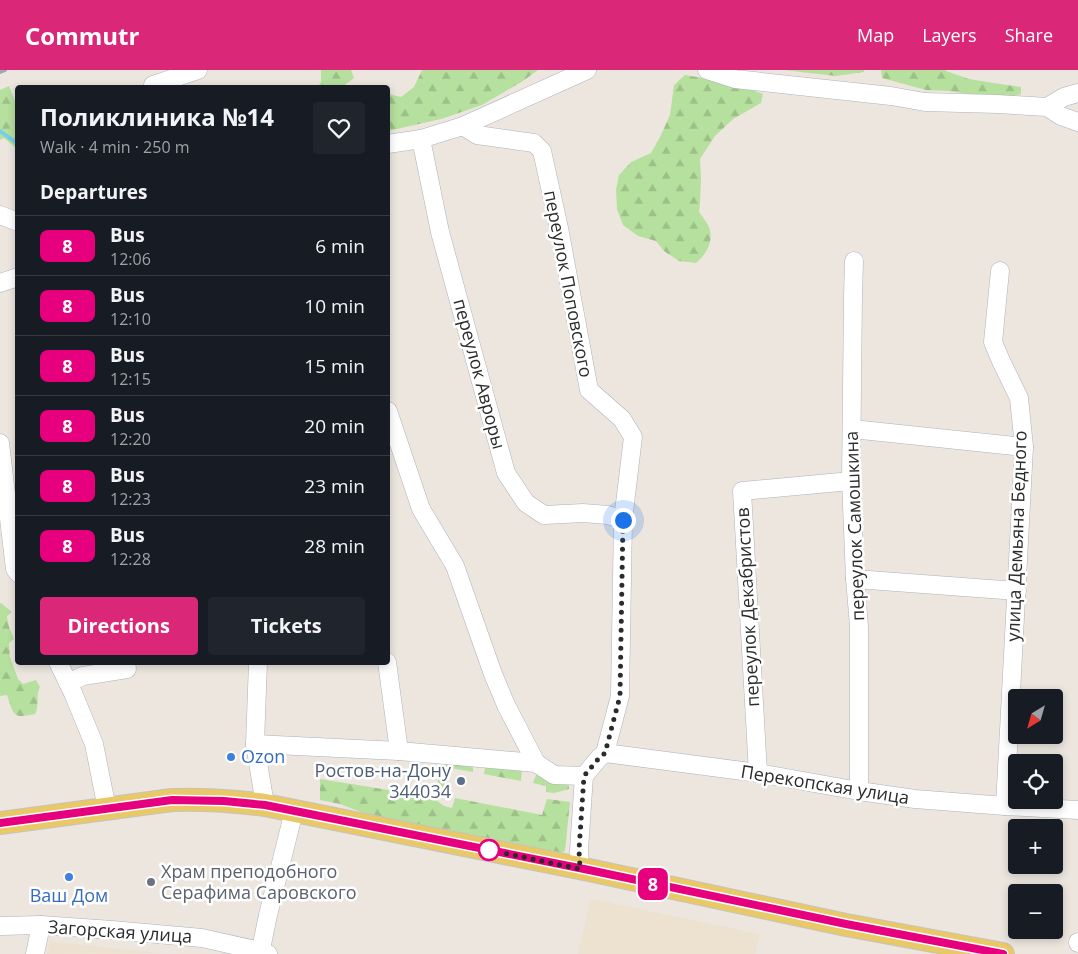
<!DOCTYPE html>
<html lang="en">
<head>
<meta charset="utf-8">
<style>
	body { margin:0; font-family:"Open Sans",sans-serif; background:#20242c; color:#f1f3f6; height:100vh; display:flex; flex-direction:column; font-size:19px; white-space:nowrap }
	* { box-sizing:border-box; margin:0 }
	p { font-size:16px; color:#9ea1a6 }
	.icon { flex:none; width:28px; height:28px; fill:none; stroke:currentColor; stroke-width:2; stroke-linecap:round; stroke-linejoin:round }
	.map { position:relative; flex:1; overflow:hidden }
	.side { position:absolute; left:15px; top:15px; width:375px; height:580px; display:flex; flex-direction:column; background:#171b24; border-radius:5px; box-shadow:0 2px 8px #0003 }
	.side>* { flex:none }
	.badge { padding:0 10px; border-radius:8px; font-size:18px; line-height:32px }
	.needle { width:32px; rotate:217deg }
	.controls { position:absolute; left:1008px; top:619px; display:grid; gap:10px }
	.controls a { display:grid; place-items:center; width:55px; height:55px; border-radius:5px; background:#171b24; box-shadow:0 2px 8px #0003; font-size:25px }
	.you { position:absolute; width:25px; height:25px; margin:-12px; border:4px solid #fff; border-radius:50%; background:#1a73e8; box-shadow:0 0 0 8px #1a73e833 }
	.map>.badge { position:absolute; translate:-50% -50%; box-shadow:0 0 0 2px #fff }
	h2 { padding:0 25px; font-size:19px; line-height:45px }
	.round { display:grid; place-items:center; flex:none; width:52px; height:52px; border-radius:5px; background:#20242c }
	.overview { display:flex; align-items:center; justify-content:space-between; height:85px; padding:0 25px }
	h1 { font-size:24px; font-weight:700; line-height:38px }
	.cta { display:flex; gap:10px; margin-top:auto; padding:10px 25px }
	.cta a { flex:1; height:58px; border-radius:5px; background:#db2777; color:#fff; font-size:20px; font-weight:700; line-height:58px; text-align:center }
	.cta a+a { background:#20242c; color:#f1f3f6 }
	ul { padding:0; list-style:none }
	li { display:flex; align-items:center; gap:15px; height:60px; padding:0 25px; border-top:1px solid #363941 }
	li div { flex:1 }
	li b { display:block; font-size:19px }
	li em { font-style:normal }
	li .badge { min-width:55px; font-weight:700; text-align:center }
	header { display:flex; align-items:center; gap:30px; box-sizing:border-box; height:70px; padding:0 25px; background:#db2777; color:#fff }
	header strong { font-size:24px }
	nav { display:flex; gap:28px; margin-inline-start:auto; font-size:18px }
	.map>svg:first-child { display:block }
	.education { fill:#ede2cf }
	.forest { fill:url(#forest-firs) }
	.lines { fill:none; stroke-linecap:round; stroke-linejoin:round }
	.stream { stroke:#78cde8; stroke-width:4 }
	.minor-casing { stroke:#afb1bb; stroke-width:19 }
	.major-casing { stroke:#c4c4c4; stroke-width:24 }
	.minor { stroke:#fff; stroke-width:18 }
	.major { stroke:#e9c867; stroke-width:22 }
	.rail { stroke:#a1a5b5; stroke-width:4 }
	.line-casing { stroke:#fff; stroke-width:11 }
	.line { stroke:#e6007e; stroke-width:8 }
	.walk { stroke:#2b2b2b; stroke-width:5; stroke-dasharray:0 9 }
	.shop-dot { fill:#3f7fe0; stroke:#fff; stroke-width:2 }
	.service-dot { fill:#5c6f8a; stroke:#fff; stroke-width:2 }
	.stop-dot { fill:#fff; stroke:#e6007e; stroke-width:2.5 }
	.worship-dot { fill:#6b7280; stroke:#fff; stroke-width:2 }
	.labels { text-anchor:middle; stroke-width:5; stroke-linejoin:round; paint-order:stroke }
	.street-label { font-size:18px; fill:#2b2b2b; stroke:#fff }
	.shop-label { font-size:18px; fill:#366cbe; stroke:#fff; text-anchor:start }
	.service-label { font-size:18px; fill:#4e5e75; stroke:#fff; text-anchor:end }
	.worship-label { font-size:18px; fill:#5b616d; stroke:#fff; text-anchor:start }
</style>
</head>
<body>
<header>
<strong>Commutr</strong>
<nav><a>Map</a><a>Layers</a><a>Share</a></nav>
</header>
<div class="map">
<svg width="1078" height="884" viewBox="0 0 1078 884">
	<defs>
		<pattern id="forest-firs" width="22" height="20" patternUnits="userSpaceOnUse" patternTransform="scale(1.25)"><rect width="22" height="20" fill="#b6e09e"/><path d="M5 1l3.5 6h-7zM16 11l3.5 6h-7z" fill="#9dc088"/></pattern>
	</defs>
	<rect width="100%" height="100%" fill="#ece6df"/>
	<g class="education">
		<polygon points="591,829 760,864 755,884 578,884"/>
		<polygon points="50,871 110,878 161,883 47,884"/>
	</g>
	<g class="forest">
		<polygon points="321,0 351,0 354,8 342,17 318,17 321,12"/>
		<polygon points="422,0 538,0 523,11 482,35 441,49 388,61 388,24 401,27 414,17"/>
		<polygon points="783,0 864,0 864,2 836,6"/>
		<polygon points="881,0 946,0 946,1 969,9 1000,14 1021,17 1021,24 1002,29 949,21 926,20 882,8"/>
		<path d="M685 5 732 13 763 24 761 33 733 49 715 66 700 89 701 107 700 133 699 142C702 146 705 150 708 155 715 169 707 184 696 193L679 191 664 181 656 171 638 166 623 155 617 139 616 120 619 105 631 92 651 83 660 67 670 45 674 15Z"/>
		<polygon points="9,16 17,36 17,79 4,68 0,70 0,20"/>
		<path d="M1 533 12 542 7 546 9 557 14 569 9 573 10 587 18 609 23 614 36 610 40 617C35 627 40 634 35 644 12 649 14 645 7 625L0 626V534Z"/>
		<path d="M450 688 467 691 473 696V702L450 698 447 718 444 720 438 715C438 701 440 698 450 688Z"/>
		<polygon points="489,692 522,699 521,711 484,704 485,698"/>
		<polygon points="539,697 568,707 569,719 554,723 546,722 546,716 533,713"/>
		<polygon points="320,709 432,727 444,736 452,738 455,728 542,745 547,729 570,732 565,781 558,784 366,744 340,734 320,730"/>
	</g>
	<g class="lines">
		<polyline class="stream" points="0,61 18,74"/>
		<g class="minor-casing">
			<g id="minor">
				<polyline points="707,0 735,9 891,26 925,32 997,34 1047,37 1061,46 1078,52"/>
				<polyline points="153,15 198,0"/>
				<polyline points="1047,37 1064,27 1078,23"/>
				<polyline points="463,56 477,65 534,73 542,81 559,158 589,320 622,349 633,367 623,450 620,626 605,683"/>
				<polyline points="421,69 440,162 506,403 526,433 544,445 583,443 608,445 623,450"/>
				<polyline points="388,74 421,69 463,56 587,0"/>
				<polyline points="0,145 18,152"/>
				<polyline points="854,191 853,226 851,411 855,509 859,556 859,721"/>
				<polyline points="1000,201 993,272 1001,291 1019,328 1024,377 1005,736"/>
				<polyline points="0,213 18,207"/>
				<polyline points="388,341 421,439 455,496 493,604 506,635 536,693"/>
				<polyline points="852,359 1024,377"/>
				<polyline points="0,373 15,499 18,503"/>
				<polyline points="855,509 1017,521"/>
				<polyline points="58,592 73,623 94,674 107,739"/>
				<polyline points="258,592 255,674 265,735"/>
				<polyline points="387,592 399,681"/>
				<polyline points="68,613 83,606 127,599 126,592"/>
				<polyline points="255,674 399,681 536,693 554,705 584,706"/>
				<polyline points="758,703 742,421 851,411"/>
				<polyline points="584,706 599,688 605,683 758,703 859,721 915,729 1005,736 1078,740"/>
				<polyline points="580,799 579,780 584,706"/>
				<polyline points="0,856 41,855 112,860 202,868 260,881 268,884"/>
				<polyline points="1078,872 1078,873"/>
				<polyline points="35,884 41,855"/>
				<polyline points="260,884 268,845 294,741"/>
			</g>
		</g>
		<g class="major-casing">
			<path id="major" d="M0 753 172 730C203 729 234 731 265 735L589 800 846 855 1003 884"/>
		</g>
		<use href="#minor" class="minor"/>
		<use href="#major" class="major"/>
		<polyline class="rail" points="0,2 5,0"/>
	</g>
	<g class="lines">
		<g class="line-casing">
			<polyline id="line" points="0,753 172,730 224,731 265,735 589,800 846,854 1003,884"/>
		</g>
		<use href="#line" class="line"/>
		<polyline class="walk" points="489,780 580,799 579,780 584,706 599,688 605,683 620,626 623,450"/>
	</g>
	<g class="shop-dot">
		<circle cx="231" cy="687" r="5"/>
		<circle cx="69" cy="807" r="5"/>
	</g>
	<circle class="service-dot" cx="461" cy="711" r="5"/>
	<circle class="stop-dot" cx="489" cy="780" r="10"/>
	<circle class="worship-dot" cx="151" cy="812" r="5"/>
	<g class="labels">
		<g class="street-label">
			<text transform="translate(568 214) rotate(79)" y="6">переулок Поповского</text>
			<text transform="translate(479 304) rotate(75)" y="6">переулок Авроры</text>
			<text transform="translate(855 456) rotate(-92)" y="6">переулок Самошкина</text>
			<text transform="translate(1017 466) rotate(-88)" y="6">улица Демьяна Бедного</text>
			<text transform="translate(748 537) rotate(-93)" y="6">переулок Декабристов</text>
			<text transform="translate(825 715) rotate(9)" y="6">Перекопская улица</text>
			<text transform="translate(120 862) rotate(4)" y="6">Загорская улица</text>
		</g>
		<g class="shop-label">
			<text x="241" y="693">Ozon</text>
			<text x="69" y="832" text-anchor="middle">Ваш Дом</text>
		</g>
		<g class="service-label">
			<text x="451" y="707">Ростов-на-Дону<tspan x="451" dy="21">344034</tspan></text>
		</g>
		<g class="worship-label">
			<text x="161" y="808">Храм преподобного<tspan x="161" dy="21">Серафима Саровского</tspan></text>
		</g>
	</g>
</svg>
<div class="controls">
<a><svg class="needle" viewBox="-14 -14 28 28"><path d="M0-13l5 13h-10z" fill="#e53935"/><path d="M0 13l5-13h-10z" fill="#9ea1a6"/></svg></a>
<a><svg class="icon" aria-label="locate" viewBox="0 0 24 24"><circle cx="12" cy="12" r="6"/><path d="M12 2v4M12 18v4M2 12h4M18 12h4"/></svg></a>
<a>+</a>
<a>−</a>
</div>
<div class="you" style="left:623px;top:450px"></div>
<b class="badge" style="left:653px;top:814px;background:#e6007e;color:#fff">8</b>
<section class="side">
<div class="overview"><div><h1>Поликлиника №14</h1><p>Walk · 4 min · 250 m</p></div><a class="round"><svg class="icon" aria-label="heart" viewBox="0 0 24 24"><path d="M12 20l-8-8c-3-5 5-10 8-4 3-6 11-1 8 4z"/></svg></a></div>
<h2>Departures</h2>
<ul>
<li><span class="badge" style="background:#e6007e;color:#fff">8</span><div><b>Bus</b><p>12:06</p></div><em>6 min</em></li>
<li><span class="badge" style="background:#e6007e;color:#fff">8</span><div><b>Bus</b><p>12:10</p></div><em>10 min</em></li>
<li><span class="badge" style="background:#e6007e;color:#fff">8</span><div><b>Bus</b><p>12:15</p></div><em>15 min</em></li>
<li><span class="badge" style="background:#e6007e;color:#fff">8</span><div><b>Bus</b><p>12:20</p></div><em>20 min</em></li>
<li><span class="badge" style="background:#e6007e;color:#fff">8</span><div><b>Bus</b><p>12:23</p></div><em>23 min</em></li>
<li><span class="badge" style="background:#e6007e;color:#fff">8</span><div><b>Bus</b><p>12:28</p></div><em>28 min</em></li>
</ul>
<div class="cta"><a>Directions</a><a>Tickets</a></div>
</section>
</div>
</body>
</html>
